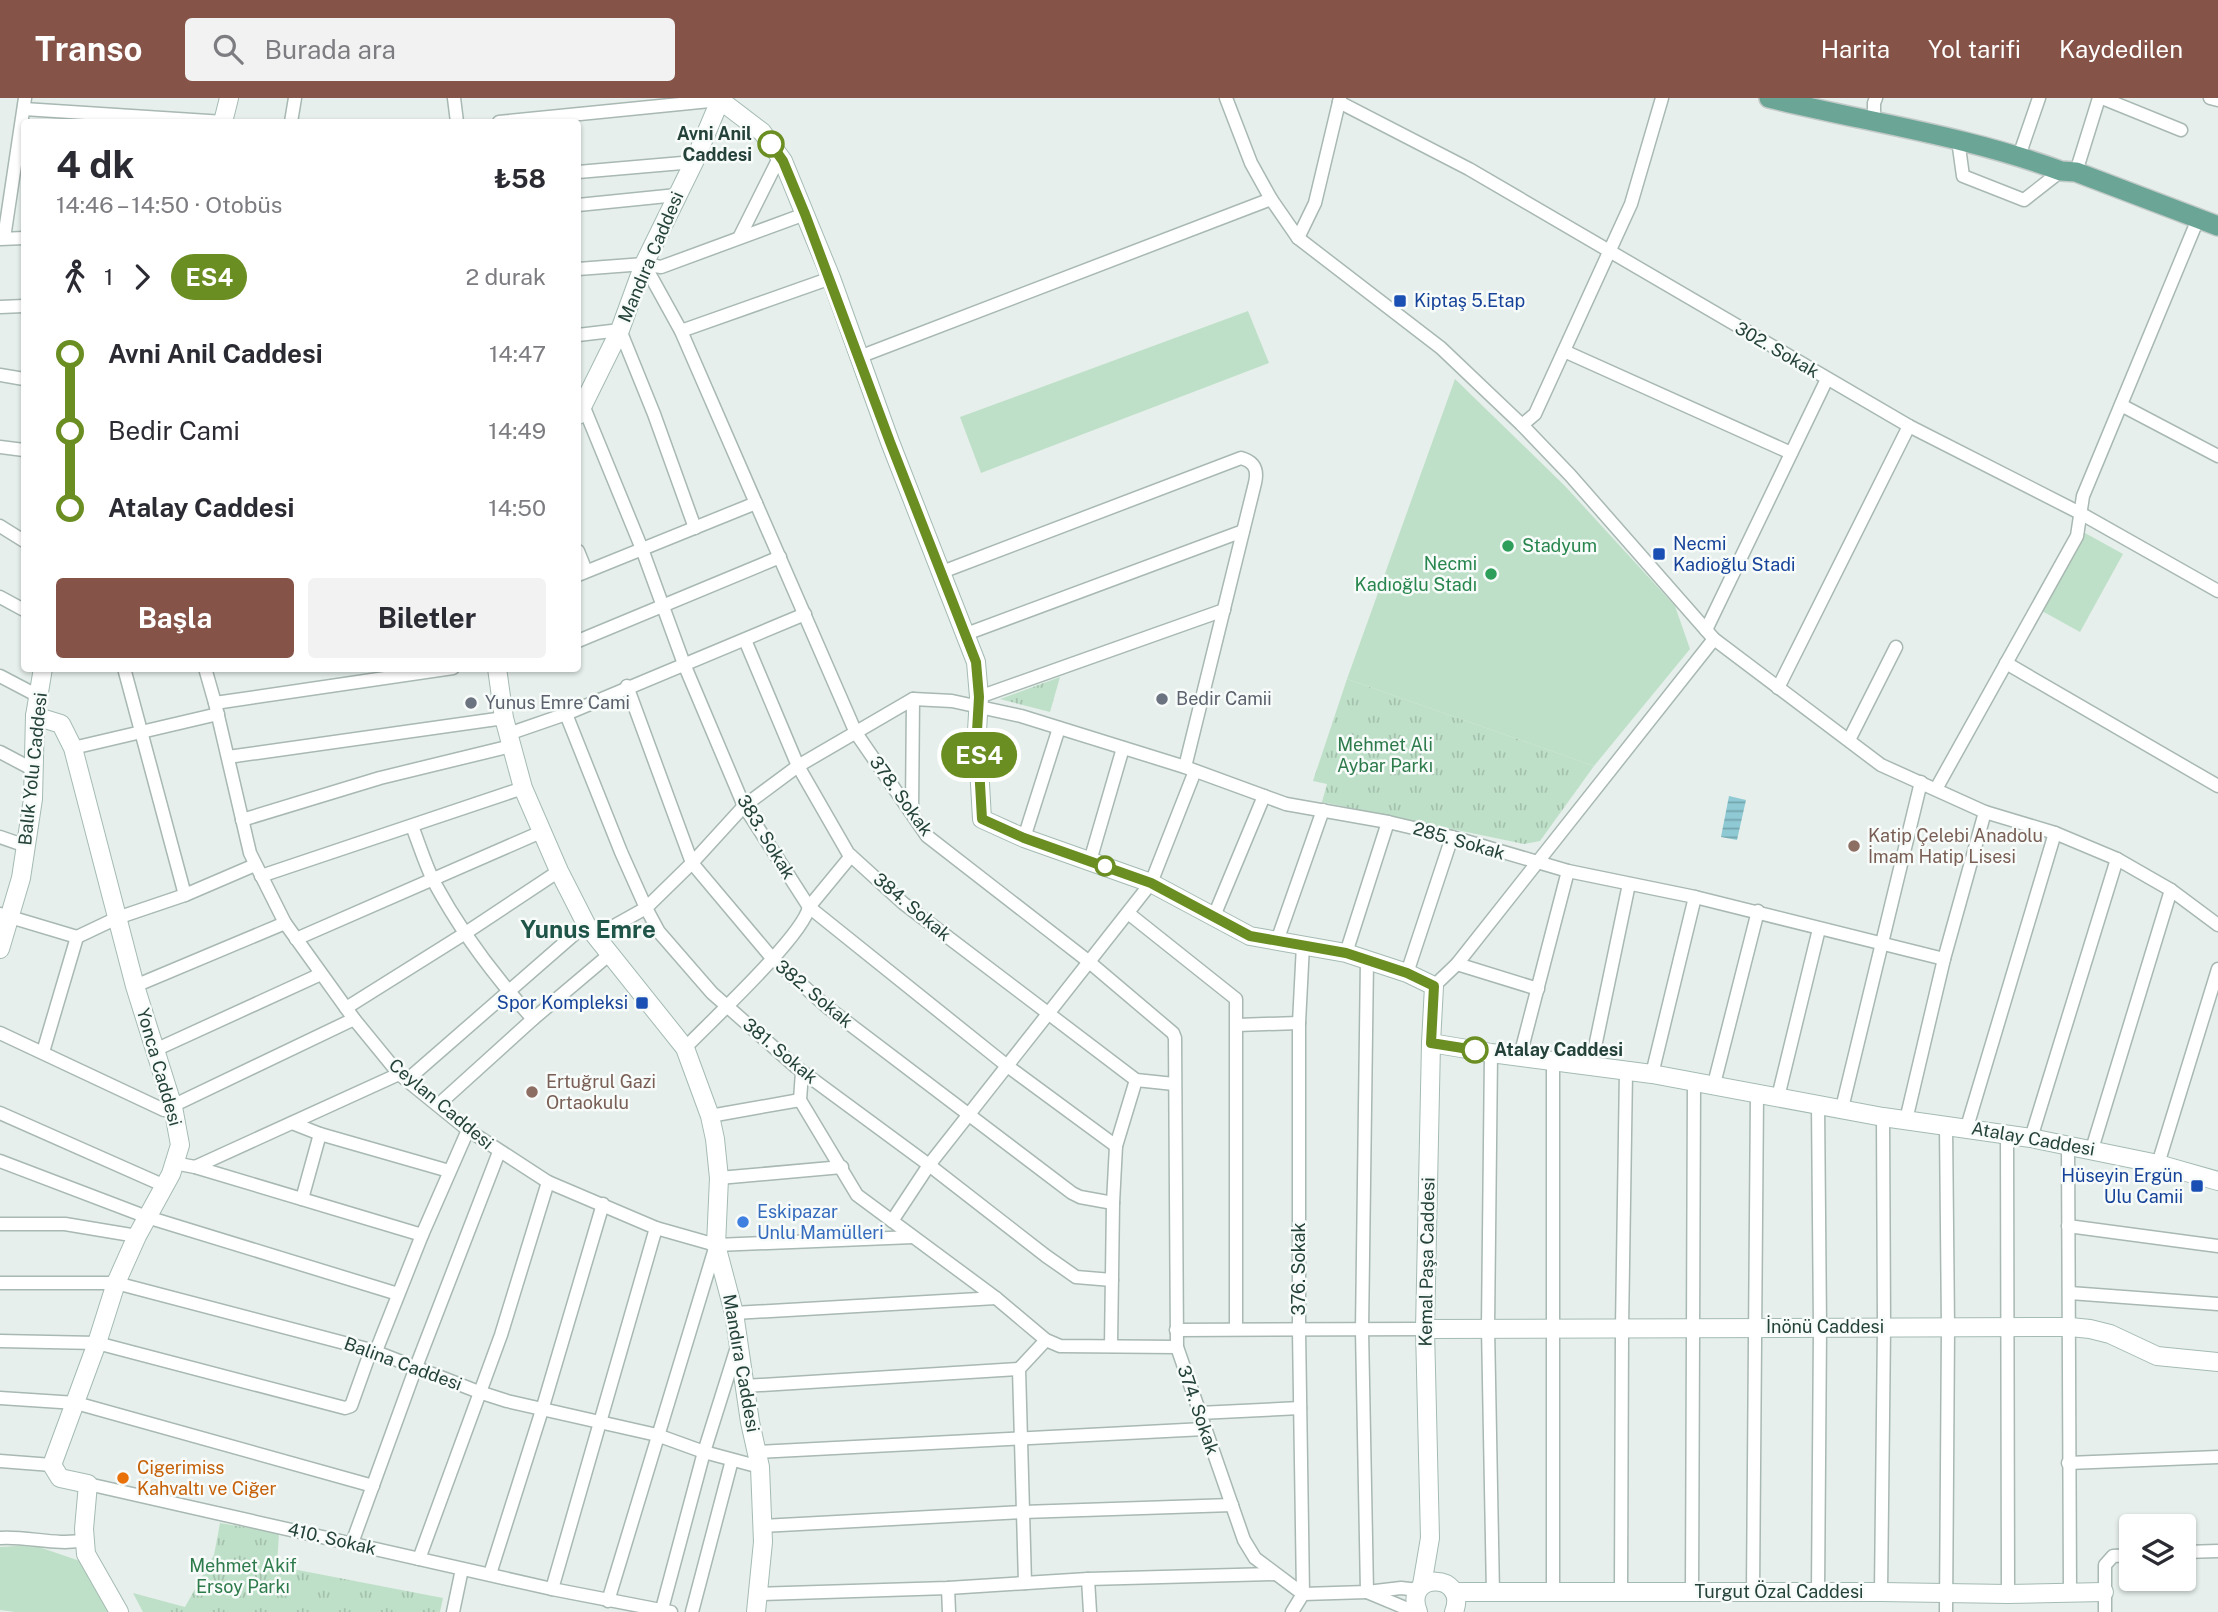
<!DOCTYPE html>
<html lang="tr">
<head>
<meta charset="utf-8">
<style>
	body { margin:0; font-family:"Public Sans",sans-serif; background:#f2f2f3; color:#2b2b33; height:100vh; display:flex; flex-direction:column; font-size:26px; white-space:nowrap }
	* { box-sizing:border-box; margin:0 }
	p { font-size:23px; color:#7c7c81 }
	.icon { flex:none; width:38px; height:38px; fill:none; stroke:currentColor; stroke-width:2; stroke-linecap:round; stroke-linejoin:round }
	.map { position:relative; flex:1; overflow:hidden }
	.side { position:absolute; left:21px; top:21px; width:560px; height:553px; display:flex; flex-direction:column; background:#fff; border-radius:7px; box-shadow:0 2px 5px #0004 }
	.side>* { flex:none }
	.badge { padding:0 14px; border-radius:23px; font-size:24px; line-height:46px }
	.buttons { position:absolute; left:2119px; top:1416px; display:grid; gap:14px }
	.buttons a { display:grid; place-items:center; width:77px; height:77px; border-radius:7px; background:#fff; box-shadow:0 2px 5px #0004; font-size:35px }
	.map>.badge { position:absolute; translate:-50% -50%; box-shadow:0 0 0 4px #fff }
	.legs { display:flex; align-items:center; gap:10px; height:77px; padding:0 35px; font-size:23px }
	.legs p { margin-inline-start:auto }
	.overview { display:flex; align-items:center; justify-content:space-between; height:119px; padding:0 35px }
	h1 { font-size:38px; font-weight:700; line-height:52px }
	.primary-button { display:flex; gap:14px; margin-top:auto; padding:14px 35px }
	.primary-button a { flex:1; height:80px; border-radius:7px; background:#855347; color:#fff; font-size:28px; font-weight:700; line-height:80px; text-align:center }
	.primary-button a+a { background:#f2f2f3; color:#2b2b33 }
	ul { padding:0 35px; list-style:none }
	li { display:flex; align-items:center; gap:24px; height:77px; font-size:26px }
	li i { display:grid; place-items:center; width:10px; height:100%; margin:0 9px; background:currentColor }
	li i::after { content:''; width:18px; height:18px; margin:-9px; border:5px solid; border-radius:50%; background:#fff }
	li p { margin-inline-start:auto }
	li:first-child i { background:linear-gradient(#0000 50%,currentColor 0) }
	li:last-child i { background:linear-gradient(currentColor 50%,#0000 0) }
	header { display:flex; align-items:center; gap:42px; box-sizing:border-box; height:98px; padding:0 35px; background:#855347; color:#fff }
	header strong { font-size:33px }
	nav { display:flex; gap:38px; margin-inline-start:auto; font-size:24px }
	.search { width:490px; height:63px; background:#f2f2f3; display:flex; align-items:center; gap:18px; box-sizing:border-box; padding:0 24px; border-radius:7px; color:#7c7c81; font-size:26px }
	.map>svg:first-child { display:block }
	.green { fill:#bfe0c8 }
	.park { fill:url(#park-tufts) }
	.water { fill:url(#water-rules) }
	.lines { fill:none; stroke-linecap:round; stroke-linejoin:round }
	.street-casing { stroke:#a8b8b2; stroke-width:15 }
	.secondary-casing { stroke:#a4bbb3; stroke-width:20 }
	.primary-casing { stroke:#c2cac8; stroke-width:22 }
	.street { stroke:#fff; stroke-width:12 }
	.secondary { stroke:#fff; stroke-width:18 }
	.primary { stroke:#6aa596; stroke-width:19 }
	.line-1-casing { stroke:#fff; stroke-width:16 }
	.line-1 { stroke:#6b8e23; stroke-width:10 }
	.stop-1-dot { fill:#fff; stroke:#6b8e23; stroke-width:3.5 }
	.transit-dot { fill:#1a4fb4; stroke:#f7fbf9; stroke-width:2.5 }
	.leisure-dot { fill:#2e9e5b; stroke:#f7fbf9; stroke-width:2.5 }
	.worship-dot { fill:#6b7280; stroke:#f7fbf9; stroke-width:2.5 }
	.education-dot { fill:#8d6e63; stroke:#f7fbf9; stroke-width:2.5 }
	.shop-dot { fill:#3f7fe0; stroke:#f7fbf9; stroke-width:2.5 }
	.food-dot { fill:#e8710a; stroke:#f7fbf9; stroke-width:2.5 }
	.labels { text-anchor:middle; stroke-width:5; stroke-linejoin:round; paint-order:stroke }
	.stop-label { font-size:18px; font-weight:bold; fill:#24423a; stroke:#f7fbf9; text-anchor:end }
	.street-label { font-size:18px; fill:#24423a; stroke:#f7fbf9 }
	.transit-label { font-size:18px; fill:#164399; stroke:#f7fbf9; text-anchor:start }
	.leisure-label { font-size:18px; fill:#27864d; stroke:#f7fbf9; text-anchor:start }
	.worship-label { font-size:18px; fill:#5b616d; stroke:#f7fbf9; text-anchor:start }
	.park-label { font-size:18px; fill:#2d7a4b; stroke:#f7fbf9 }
	.education-label { font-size:18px; fill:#785e54; stroke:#f7fbf9; text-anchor:start }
	.shop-label { font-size:18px; fill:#366cbe; stroke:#f7fbf9; text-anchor:start }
	.food-label { font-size:18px; fill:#c56008; stroke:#f7fbf9; text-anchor:start }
	.district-label { font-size:24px; font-weight:bold; fill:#1f5548; stroke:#f7fbf9 }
</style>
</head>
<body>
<header>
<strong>Transo</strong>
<div class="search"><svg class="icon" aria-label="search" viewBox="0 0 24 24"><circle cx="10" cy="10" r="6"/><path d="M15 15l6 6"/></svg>Burada ara</div>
<nav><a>Harita</a><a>Yol tarifi</a><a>Kaydedilen</a></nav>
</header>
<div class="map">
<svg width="2218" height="1514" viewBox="0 0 2218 1514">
	<defs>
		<pattern id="park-tufts" width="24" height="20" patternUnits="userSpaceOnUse" patternTransform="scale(1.75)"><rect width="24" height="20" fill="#bfe0c8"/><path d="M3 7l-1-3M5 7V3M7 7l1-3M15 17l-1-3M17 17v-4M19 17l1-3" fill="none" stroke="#a4c1ad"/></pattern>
		<pattern id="water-rules" width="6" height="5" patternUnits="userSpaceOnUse" patternTransform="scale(1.75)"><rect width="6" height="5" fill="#8ec9d4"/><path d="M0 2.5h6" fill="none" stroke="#74a5ad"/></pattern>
	</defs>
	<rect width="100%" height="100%" fill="#e6efeb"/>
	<g class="green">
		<polygon points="1248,213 1269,265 981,375 960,319"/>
		<polygon points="1455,281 1565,388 1675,508 1690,551 1594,668 1347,581"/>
		<polygon points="2085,435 2123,456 2080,534 2042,513"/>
		<polygon points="33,1447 80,1463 112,1514 15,1514 0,1512 0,1449"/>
	</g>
	<g class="park">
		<polygon points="1060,579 1050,614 1000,601"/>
		<polygon points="1347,581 1594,668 1540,743 1524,746 1322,704 1327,686 1313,683"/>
		<polygon points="220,1425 279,1435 277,1468 443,1500 440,1514 143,1514 133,1495 185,1509 214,1457"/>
	</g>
	<polygon class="water" points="1729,698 1746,702 1737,742 1721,739"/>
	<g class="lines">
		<g class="street-casing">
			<g id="street">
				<polyline points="454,0 457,24"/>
				<polyline points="1226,0 1251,65 1271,101 1298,140 1441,250 1522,327 1570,377 1714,541 1881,667 1985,714 2055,735 2117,761 2171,792 2218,827"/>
				<polyline points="2102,0 2181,32"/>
				<polyline points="2210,0 2218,2"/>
				<polyline points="1339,4 1469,71 1909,328 2080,415 2218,493"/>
				<polyline points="24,11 224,24"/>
				<polyline points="291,24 295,0"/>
				<polyline points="499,24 720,2"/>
				<polyline points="1874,24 1874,5 1876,0"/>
				<polyline points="1958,42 1963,78 2024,102 2061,73"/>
				<polyline points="2019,58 2039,0"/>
				<polyline points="578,74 694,64"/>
				<polyline points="2076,74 2099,0"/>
				<polyline points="578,107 677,97"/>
				<polyline points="740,138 780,58"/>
				<polyline points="4,140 25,0"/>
				<polyline points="1298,140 1315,105 1340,0"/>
				<polyline points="0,141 24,140"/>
				<polyline points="644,166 681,233 856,635 927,738 1088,863 1173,935 1175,940 1177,1249 1244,1442 1255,1460 1303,1496 1367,1494 1401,1490 1418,1492"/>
				<polyline points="578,171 644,166 661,169 805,116"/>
				<polyline points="0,209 24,208"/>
				<polyline points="681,233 831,180"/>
				<polyline points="578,237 620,232 654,316 695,430"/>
				<polyline points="1564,253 1791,355"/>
				<polyline points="859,259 1271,101"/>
				<polyline points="0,277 24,281"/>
				<polyline points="583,307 642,451 684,566 744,708 809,809 1006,967 1116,1048"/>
				<polyline points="2121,307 2218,358"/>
				<polyline points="1522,327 1535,316 1631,106 1662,0"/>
				<polyline points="0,349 24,352"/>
				<polyline points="0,428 24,443"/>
				<polyline points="578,453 586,473"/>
				<path d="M942 474 1241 360C1255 364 1258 372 1255 385L1185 669"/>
				<polyline points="578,477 756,405"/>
				<polyline points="0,499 24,512"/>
				<polyline points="1706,532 1827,281"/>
				<polyline points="966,536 1243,433"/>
				<polyline points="745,542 798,668 848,755 903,805 1136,982 1174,986"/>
				<polyline points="578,543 780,459"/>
				<polyline points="2006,565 2218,688"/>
				<polyline points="124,570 185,797"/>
				<polyline points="205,570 215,605 250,755 285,825 354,921 399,976 468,1032 548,1084 656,1130 716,1147 913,1139"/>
				<polyline points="0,578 40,599"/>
				<polyline points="627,588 692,765 772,860 827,909 1072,1095 1080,1099 1113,1105"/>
				<polyline points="1778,590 1909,328"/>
				<polyline points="979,599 1224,512"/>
				<polyline points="215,605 453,570"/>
				<polyline points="566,616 621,754 646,810 659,834 712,895 796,969 929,1067 1046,1158 1076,1179 1112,1182"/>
				<polyline points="508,636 566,616 805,516"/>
				<polyline points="1849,642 1896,549"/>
				<polyline points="73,650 218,616"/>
				<polyline points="0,654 34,672"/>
				<polyline points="228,659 504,620"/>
				<polyline points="1936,691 2077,438 2083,398 2198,121"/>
				<polyline points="912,713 913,601"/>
				<polyline points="242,722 380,680 511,648"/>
				<path d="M412 728C419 746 425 766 434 784 461 834 495 879 533 921"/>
				<polyline points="0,739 26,748"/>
				<polyline points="1024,740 1059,630"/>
				<polyline points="1090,763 1123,650"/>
				<polyline points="261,778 523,690"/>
				<polyline points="1128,815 1236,901 1236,1231"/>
				<polyline points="0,816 77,839 117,820 185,797 255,767"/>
				<polyline points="1214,818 1264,698"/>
				<polyline points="596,838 646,810 692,765 744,708 798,668 913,601 952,603 1021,618 1185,669 1286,706 1388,724 1452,739 1568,773 1695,799 1944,861"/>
				<polyline points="296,841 541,734"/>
				<polyline points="1277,843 1323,712"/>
				<polyline points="1346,855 1388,724"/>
				<polyline points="1367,861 1362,1232 1367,1494"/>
				<polyline points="1457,866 1538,891"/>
				<polyline points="1407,875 1452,739"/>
				<polyline points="135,888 285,825"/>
				<polyline points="1434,888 1457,866 1714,541"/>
				<polyline points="346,910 464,836 559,773"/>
				<polyline points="1237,927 1299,925"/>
				<polyline points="0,935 164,1012 354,921"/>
				<path d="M685 950C710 924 803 838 809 809L851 758"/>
				<polyline points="155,952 321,876"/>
				<polyline points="43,954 77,839"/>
				<polyline points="1491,955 1488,1229 1493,1496"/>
				<polyline points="1520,958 1568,773"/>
				<polyline points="1553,964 1553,1494"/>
				<polyline points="1591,968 1629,786"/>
				<polyline points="802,974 800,1002 857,1097 996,1200 1046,1242 1060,1248 1177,1249"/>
				<polyline points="1652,976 1695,799"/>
				<polyline points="407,982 586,826"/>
				<polyline points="1714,986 1758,813"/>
				<polyline points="1778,999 1819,831"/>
				<polyline points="1818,1006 1820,1230 1818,1494"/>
				<polyline points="438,1007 533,921 610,856"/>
				<polyline points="1842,1010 1921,684"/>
				<polyline points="0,1015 165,1088"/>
				<polyline points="710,1018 800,1002"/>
				<polyline points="1906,1022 1944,861 1985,714"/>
				<polyline points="292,1025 320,1036 449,1073"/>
				<polyline points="1967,1029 2055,735"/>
				<polyline points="2007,1036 2008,1496"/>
				<polyline points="2031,1040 2117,761"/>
				<polyline points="2068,1048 2070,1495"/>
				<polyline points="2092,1051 2171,792"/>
				<polyline points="0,1063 147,1119 398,1196"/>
				<polyline points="174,1065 195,1069 422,1137"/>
				<polyline points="2158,1066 2218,871"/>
				<polyline points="195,1069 399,976"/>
				<polyline points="719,1080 842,1069"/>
				<polyline points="302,1101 320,1036"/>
				<polyline points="892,1123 929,1067 1151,785 1195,673"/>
				<polyline points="0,1126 65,1126 137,1138"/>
				<polyline points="2068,1128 2218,1148"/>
				<polyline points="0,1185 116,1185 371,1252 479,1294 507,1303 657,1337 704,1354 760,1369"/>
				<polyline points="2070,1195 2218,1206"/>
				<polyline points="734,1215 996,1200"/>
				<polyline points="1176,1232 1425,1231"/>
				<polyline points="0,1243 97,1245 345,1310 351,1308 371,1252"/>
				<polyline points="1111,1248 1113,1105 1116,1048 1136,982"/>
				<polyline points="376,1253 422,1137 468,1032"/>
				<polyline points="745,1288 1019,1271"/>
				<polyline points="0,1300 76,1305 373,1388"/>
				<polyline points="1199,1315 1300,1310"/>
				<polyline points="758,1354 1204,1331"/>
				<polyline points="0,1363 52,1367"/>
				<polyline points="2068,1365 2218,1359"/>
				<polyline points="88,1386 552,1491 671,1514"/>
				<polyline points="762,1428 1023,1414 1232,1407"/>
				<path d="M0 1440C28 1438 57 1448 85 1442"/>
				<polyline points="352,1445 416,1269 499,1054"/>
				<polyline points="2184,1454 2218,1453"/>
				<polyline points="419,1461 501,1237 548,1084"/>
				<polyline points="490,1476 542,1312 603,1106"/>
				<polyline points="1088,1481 1090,1514"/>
				<polyline points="1025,1485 1019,1271 1046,1242"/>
				<polyline points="948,1490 949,1514"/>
				<polyline points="552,1491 656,1130"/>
				<polyline points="1367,1494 1415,1514"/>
				<polyline points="1621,1494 1622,1230 1626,973"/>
				<polyline points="1692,1494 1694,982"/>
				<polyline points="1753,1494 1757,995"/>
				<polyline points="1881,1494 1884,1230 1883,1019"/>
				<polyline points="758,1496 948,1490 1088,1481 1275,1476"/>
				<polyline points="608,1503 716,1147"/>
				<polyline points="662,1511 704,1354 737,1249"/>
				<polyline points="453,1514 462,1471"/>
				<polyline points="692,1514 732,1362"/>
				<polyline points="1292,1514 1303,1496 1299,1232 1299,925 1303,847"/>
				<polyline points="1946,1514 1948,1230 1946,1027"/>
				<polyline points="2105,1514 2105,1467 2113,1458 2132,1457"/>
			</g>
		</g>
		<g class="secondary-casing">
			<g id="secondary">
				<polyline points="720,2 762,34 783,63 831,180 890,344 976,564 979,599 977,633 982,721 1024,740 1151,785 1250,838 1346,855 1407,875 1434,888 1431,945 1425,1231 1430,1440 1422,1487"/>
				<polyline points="223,24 229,0"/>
				<polyline points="578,317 620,232 644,166 694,64 721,0"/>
				<polyline points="497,570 504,620 523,690 559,773 586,826 685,950 710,1018 715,1041 719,1080 716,1147 734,1215 750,1324 760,1369 763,1444 756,1514"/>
				<polyline points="35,618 61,626 73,650 135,888 173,1009 180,1047 171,1076 137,1138 116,1185 97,1245 52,1367 60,1380 88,1386 84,1431 86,1456 119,1514"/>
				<polyline points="0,851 21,780 33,701 35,618 43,570"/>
				<polyline points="1431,945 1491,955 1652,976 1883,1019 2031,1040 2158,1066 2218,1083"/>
				<polyline points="1425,1231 2070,1229 2090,1231 2110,1236 2157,1258 2218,1264"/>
				<polyline points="1454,1494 1881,1494 2008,1496 2104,1494"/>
				<path d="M1418 1514C1402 1473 1469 1474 1454 1514"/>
			</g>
		</g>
		<g class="primary-casing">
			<path id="primary" d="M1769 0C1866 24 1967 38 2061 73L2076 74 2218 128"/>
		</g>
		<use href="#street" class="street"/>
		<use href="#secondary" class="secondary"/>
		<use href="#primary" class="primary"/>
	</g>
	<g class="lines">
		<g class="line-1-casing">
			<polyline id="line-1" points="771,46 783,63 805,116 890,344 976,564 979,599 977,633 982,721 1024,740 1151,785 1250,838 1346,855 1407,875 1434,888 1431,945 1475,952"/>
		</g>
		<use href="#line-1" class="line-1"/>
	</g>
	<g class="stop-1-dot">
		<circle cx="771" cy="46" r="12"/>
		<circle cx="1105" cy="768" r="9"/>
		<circle cx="1475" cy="952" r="12"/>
	</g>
	<g class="transit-dot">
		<rect x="1393" y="196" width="14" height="14" rx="3.5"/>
		<rect x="1652" y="449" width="14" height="14" rx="3.5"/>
		<rect x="635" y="898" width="14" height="14" rx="3.5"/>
		<rect x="2190" y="1081" width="14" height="14" rx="3.5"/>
	</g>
	<g class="leisure-dot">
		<circle cx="1508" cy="448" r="7"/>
		<circle cx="1491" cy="476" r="7"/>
	</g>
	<g class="worship-dot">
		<circle cx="1162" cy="601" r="7"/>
		<circle cx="471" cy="605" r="7"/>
	</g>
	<g class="education-dot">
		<circle cx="1854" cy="748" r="7"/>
		<circle cx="532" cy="994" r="7"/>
	</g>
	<circle class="shop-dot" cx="743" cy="1124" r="7"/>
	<circle class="food-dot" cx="123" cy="1380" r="7"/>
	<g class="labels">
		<g class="stop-label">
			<text x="752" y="42">Avni Anil<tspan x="752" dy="21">Caddesi</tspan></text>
			<text x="1494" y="958" text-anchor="start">Atalay Caddesi</text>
		</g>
		<g class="street-label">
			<text transform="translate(651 159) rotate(-67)" y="6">Mandıra Caddesi</text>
			<text transform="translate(1777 252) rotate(30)" y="6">302. Sokak</text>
			<text transform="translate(33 671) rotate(-84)" y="6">Balık Yolu Caddesi</text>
			<text transform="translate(901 698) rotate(54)" y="6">378. Sokak</text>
			<text transform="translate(766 739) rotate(59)" y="6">383. Sokak</text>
			<text transform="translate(1459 743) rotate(16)" y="6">285. Sokak</text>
			<text transform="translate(912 809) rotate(40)" y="6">384. Sokak</text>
			<text transform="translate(814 896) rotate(40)" y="6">382. Sokak</text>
			<text transform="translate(780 953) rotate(40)" y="6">381. Sokak</text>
			<text transform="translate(159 969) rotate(74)" y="6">Yonca Caddesi</text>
			<text transform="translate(441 1006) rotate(40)" y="6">Ceylan Caddesi</text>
			<text transform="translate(2033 1041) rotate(10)" y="6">Atalay Caddesi</text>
			<text transform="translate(1427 1164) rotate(-89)" y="6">Kemal Paşa Caddesi</text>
			<text transform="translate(1299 1171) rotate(-90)" y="6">376. Sokak</text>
			<text x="1825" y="1235">İnönü Caddesi</text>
			<text transform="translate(741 1265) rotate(80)" y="6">Mandıra Caddesi</text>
			<text transform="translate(403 1266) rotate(20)" y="6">Balina Caddesi</text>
			<text transform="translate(1198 1312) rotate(71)" y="6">374. Sokak</text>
			<text transform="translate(332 1441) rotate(13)" y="6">410. Sokak</text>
			<text x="1779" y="1500">Turgut Özal Caddesi</text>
		</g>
		<g class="transit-label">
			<text x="1414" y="209">Kiptaş 5.Etap</text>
			<text x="1673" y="452">Necmi<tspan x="1673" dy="21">Kadioğlu Stadi</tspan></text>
			<text x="628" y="911" text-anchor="end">Spor Kompleksi</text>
			<text x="2183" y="1084" text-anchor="end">Hüseyin Ergün<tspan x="2183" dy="21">Ulu Camii</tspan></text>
		</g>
		<g class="leisure-label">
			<text x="1522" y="454">Stadyum</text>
			<text x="1477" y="472" text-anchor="end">Necmi<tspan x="1477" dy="21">Kadıoğlu Stadı</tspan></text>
		</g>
		<g class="worship-label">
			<text x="1176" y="607">Bedir Camii</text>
			<text x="485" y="611">Yunus Emre Cami</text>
		</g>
		<g class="park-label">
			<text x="1385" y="653">Mehmet Ali<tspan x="1385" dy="21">Aybar Parkı</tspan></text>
			<text x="243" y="1474">Mehmet Akif<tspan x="243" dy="21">Ersoy Parkı</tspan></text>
		</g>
		<g class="education-label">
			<text x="1868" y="744">Katip Çelebi Anadolu<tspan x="1868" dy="21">İmam Hatip Lisesi</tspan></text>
			<text x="546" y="990">Ertuğrul Gazi<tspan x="546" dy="21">Ortaokulu</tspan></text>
		</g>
		<g class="shop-label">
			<text x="757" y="1120">Eskipazar<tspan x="757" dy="21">Unlu Mamülleri</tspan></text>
		</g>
		<g class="food-label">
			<text x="137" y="1376">Cigerimiss<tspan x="137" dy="21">Kahvaltı ve Ciğer</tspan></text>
		</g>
		<g class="district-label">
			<text x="588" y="840">Yunus Emre</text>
		</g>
	</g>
</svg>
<div class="buttons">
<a><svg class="icon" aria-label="layers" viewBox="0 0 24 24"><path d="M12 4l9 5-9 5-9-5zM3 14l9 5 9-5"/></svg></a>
</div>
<b class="badge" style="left:979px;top:657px;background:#6b8e23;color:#fff">ES4</b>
<section class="side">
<div class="overview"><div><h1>4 dk</h1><p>14:46 – 14:50 · Otobüs</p></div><b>₺58</b></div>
<div class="legs"><svg class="icon" aria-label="walk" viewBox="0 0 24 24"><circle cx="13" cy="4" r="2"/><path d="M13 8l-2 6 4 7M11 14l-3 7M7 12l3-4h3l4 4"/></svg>1<svg class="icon" aria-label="forward" viewBox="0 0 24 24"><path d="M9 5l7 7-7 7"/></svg><b class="badge" style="background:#6b8e23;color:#fff">ES4</b><p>2 durak</p></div>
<ul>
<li><i style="color:#6b8e23"></i><b>Avni Anil Caddesi</b><p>14:47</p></li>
<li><i style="color:#6b8e23"></i><span>Bedir Cami</span><p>14:49</p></li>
<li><i style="color:#6b8e23"></i><b>Atalay Caddesi</b><p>14:50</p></li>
</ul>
<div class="primary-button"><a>Başla</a><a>Biletler</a></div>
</section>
</div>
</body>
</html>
